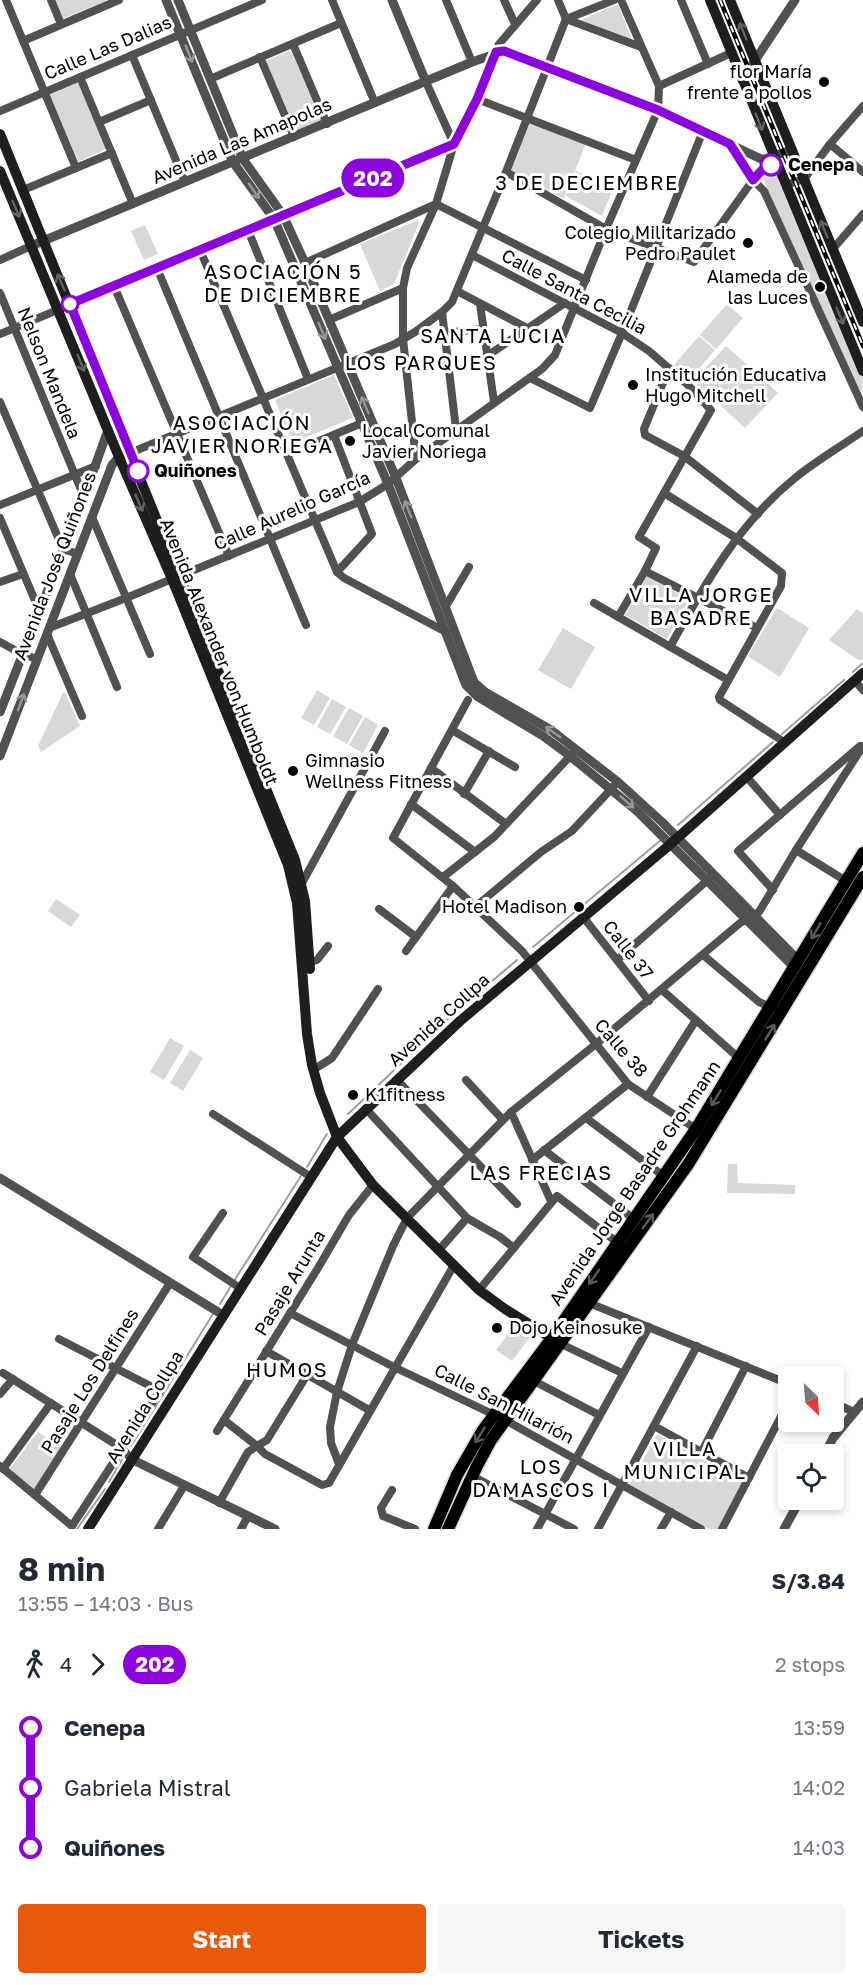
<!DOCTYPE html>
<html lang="en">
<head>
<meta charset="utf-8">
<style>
	body { margin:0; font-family:"Golos Text",sans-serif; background:#f6f6f7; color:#1f2937; height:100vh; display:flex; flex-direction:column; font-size:22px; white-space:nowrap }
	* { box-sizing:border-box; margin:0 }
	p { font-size:20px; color:#747a83 }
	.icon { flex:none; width:33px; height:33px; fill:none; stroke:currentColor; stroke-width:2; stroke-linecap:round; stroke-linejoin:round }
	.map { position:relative; height:1529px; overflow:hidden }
	.sheet { display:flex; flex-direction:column; background:#fff; flex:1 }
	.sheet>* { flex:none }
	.badge { padding:0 12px; border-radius:20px; font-size:21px; line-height:39px }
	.needle { width:39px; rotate:155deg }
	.controls { position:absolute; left:778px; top:1366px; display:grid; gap:12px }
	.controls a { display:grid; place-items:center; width:66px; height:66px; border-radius:6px; background:#fff; box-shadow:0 3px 9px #0003; font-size:30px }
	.map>.badge { position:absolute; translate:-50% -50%; box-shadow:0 0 0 3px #fff }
	.legs { display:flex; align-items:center; gap:9px; height:66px; padding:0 18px; font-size:20px }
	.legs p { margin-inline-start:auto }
	.overview { display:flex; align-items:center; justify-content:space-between; height:102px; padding:0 18px }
	h1 { font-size:33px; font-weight:700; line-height:45px }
	.action { display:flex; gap:12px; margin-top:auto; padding:12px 18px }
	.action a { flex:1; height:69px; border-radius:6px; background:#ea580c; color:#fff; font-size:24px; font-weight:700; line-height:69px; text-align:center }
	.action a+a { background:#f6f6f7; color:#1f2937 }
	ul { padding:0 18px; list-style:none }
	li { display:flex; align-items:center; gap:21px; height:60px; font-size:22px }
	li i { display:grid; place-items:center; width:9px; height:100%; margin:0 8px; background:currentColor }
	li i::after { content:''; width:15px; height:15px; margin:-8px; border:4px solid; border-radius:50%; background:#fff }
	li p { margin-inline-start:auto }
	li:first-child i { background:linear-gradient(#0000 50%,currentColor 0) }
	li:last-child i { background:linear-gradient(currentColor 50%,#0000 0) }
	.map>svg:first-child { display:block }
	.green { fill:#d8d8d8 }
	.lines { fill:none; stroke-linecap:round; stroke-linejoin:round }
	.stream { stroke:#9f9f9f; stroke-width:2 }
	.trunk-casing { stroke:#dbdbdb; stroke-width:15 }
	.minor { stroke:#515151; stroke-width:8 }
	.tertiary { stroke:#515151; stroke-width:9 }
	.secondary { stroke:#1e1e1e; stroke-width:10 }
	.trunk { stroke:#000; stroke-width:12 }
	.rail-casing { stroke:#000; stroke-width:4.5 }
	.rail { stroke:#fff; stroke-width:2; stroke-dasharray:7; stroke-linecap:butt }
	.oneway { stroke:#626262 }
	.oneway2 { stroke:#979797 }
	.oneway3 { stroke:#595959 }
	.line-1-casing { stroke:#fff; stroke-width:14 }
	.line-1 { stroke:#8c03de; stroke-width:9 }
	.poi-dot { fill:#000; stroke:#fff; stroke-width:2 }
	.stop-1-dot { fill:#fff; stroke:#8c03de; stroke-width:3 }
	.labels { text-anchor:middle; stroke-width:6; stroke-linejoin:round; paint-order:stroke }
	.street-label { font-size:18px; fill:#000; stroke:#fff }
	.poi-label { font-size:18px; fill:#000; stroke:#fff; text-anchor:start }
	.stop-label { font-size:18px; font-weight:bold; fill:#000; stroke:#fff; text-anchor:start }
	.neighbourhood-label { font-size:20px; letter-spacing:1.5px; fill:#000; stroke:#fff }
</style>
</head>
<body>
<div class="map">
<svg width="863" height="1529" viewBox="0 0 863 1529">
	<rect width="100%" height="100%" fill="#fff"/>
	<g class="green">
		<polygon points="55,0 106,0 106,1 62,19"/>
		<polygon points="618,4 632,40 581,20"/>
		<polygon points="289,51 292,53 321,120 295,131 265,61"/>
		<polygon points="79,82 106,149 78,162 49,95"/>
		<polygon points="528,123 586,143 564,199 512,172 511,169"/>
		<polygon points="771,170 776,172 863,378 862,391 859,389 764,182 764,176"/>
		<polygon points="576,171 614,186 602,216 566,196"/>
		<polygon points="418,220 419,223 394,284 380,291 360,244"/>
		<polygon points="145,225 158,254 144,260 131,231"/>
		<polygon points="727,304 743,318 716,349 700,335"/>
		<polygon points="699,336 715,350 690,379 674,365"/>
		<polygon points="726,346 752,369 719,405 693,381"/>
		<polygon points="753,369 778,393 745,428 720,405"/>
		<polygon points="334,375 353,418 294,442 292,442 275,400"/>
		<polygon points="647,576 689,599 667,639 625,615"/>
		<polygon points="777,608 809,628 780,677 748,656"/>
		<polygon points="857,609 863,614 863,658 860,661 829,640"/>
		<polygon points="563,628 595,647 571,689 538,670"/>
		<polygon points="317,690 330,698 314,725 301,718"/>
		<polygon points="64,691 80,726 41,752 38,746"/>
		<polygon points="332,699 346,707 330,734 317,727"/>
		<polygon points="349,708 363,716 347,744 333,736"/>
		<polygon points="365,717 378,725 363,753 349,745"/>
		<polygon points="56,899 80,915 71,927 48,911"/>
		<polygon points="170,1038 184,1046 164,1080 150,1072"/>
		<polygon points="190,1050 203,1058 183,1091 170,1083"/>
		<polygon points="728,1164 737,1164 738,1183 795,1185 795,1194 727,1193"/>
		<polygon points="515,1325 530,1337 512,1361 496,1350"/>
		<polygon points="38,1432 64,1449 35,1494 8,1471"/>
		<polygon points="657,1434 744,1482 718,1529 709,1529 629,1486"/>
	</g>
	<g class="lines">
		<g class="stream">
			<polyline points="853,672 863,663"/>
			<polyline points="782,734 844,680"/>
			<polyline points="678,825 773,742"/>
			<polyline points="533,947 661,840"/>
			<polyline points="348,1114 452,1015 517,960"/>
			<polyline points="307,1167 327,1134"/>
			<polyline points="234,1281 301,1176"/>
			<polyline points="220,1304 231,1286"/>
			<polyline points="131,1446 213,1314"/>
			<polyline points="109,1482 124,1456"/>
			<polyline points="77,1529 105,1489"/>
		</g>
		<g class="trunk-casing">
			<g id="trunk">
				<polyline points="434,1529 457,1475 483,1430 552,1338 696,1129 863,853"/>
				<polyline points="448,1529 477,1466 491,1440 689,1163 863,877"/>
			</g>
		</g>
		<g class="minor">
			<polyline points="6,0 76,168"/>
			<polyline points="51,0 61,24"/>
			<polyline points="332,0 375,103"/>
			<polyline points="446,0 472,62"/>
			<polyline points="504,0 515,24"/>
			<polyline points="681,0 708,64"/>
			<polyline points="566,19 641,47"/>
			<polyline points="566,19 614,0"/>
			<polyline points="23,41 119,0"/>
			<polyline points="293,44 327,124"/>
			<polyline points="132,55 185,182"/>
			<polyline points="260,57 294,137"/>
			<polyline points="80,77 133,204"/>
			<polyline points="210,79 341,23"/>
			<polyline points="426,82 454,144"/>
			<polyline points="659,86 731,53"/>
			<polyline points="477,99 636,160"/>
			<polyline points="0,111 262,0"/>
			<polyline points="99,122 151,100"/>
			<polyline points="830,144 863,172"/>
			<polyline points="506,172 606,229 694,262 753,180 764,191 863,407"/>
			<polyline points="786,185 804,179 830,144 863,106"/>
			<polyline points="23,190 112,153"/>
			<polyline points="248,230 308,379"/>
			<polyline points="200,250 337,572 344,578 446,632"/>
			<polyline points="832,250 863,214"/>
			<polyline points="472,255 622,333 649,351 688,385 711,410 639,537 656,548 645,571"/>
			<polyline points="0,260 31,246"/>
			<polyline points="305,263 436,204 586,280"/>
			<polyline points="157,268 306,625"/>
			<polyline points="114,286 229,556"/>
			<polyline points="457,291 527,328"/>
			<polyline points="0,293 84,497"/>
			<polyline points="480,304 494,402"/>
			<polyline points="442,312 456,429"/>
			<polyline points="329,320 403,288"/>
			<polyline points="444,333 483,329"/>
			<polyline points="0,334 454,144"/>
			<polyline points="487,356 565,303"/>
			<polyline points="669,368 644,429 645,435 684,456 758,514"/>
			<polyline points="530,378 590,408 622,333 703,131"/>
			<polyline points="0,402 63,549 78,554"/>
			<polyline points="334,435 372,534 337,572"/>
			<polyline points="288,454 362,423"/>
			<polyline points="125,455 395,344 415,332 442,312 452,302 504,177 566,19 558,0"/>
			<polyline points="416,459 542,369 555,355 606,229 658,110 659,86 621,0"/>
			<polyline points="664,493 736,538 782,573 781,586 719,697 720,700 784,742"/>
			<polyline points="0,505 96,466"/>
			<polyline points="92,517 150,654"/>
			<polyline points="0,518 39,610"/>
			<polyline points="70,574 117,687"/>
			<polyline points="0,582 23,574"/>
			<polyline points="594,603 728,680"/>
			<polyline points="446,606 469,567"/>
			<polyline points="618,617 645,571 757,628"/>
			<polyline points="49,628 126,598 359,502 388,484 416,459 403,339 403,288 407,268 436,204 454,144 477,99 499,44 537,0"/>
			<polyline points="47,634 82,716"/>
			<polyline points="0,642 22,654 37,659"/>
			<path d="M670 647C704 585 739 523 795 478 816 461 840 447 863 431"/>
			<polyline points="854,680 863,690"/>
			<polyline points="452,730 515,767"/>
			<polyline points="431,768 506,824"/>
			<polyline points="746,776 780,815"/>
			<polyline points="464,794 489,751"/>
			<polyline points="411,804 475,852"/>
			<polyline points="796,850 846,881"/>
			<polyline points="443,877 494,837 574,752"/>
			<polyline points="298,884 302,883 385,731"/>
			<polyline points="453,886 393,838 468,700"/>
			<polyline points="773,890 738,851 860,746"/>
			<polyline points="475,907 541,852 572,831 614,786"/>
			<polyline points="379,909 416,937"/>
			<polyline points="584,918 649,1001"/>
			<polyline points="406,951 453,886 522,951 628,1084 699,1131"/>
			<polyline points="703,955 759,1002 773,1008"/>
			<polyline points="617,960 710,878"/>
			<polyline points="307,963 317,960 328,946"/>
			<polyline points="662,990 740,1059"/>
			<polyline points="313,1070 332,1058 378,989"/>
			<polyline points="397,1080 517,1204"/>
			<polyline points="466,1080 503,1120"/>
			<polyline points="647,1097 696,1020"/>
			<polyline points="367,1110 467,1218 500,1237 514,1248"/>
			<polyline points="511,1112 551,1201"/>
			<polyline points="213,1114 311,1177"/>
			<polyline points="586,1118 665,1177"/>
			<polyline points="544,1150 635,1220"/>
			<polyline points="532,1160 628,1084"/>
			<polyline points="223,1213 193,1257 240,1288"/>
			<polyline points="439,1250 467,1218"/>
			<polyline points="479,1290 557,1196 618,1243"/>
			<polyline points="589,1303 789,1384"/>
			<polyline points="290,1313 394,1367 505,1420 701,1529"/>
			<polyline points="561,1344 622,1373"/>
			<polyline points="266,1351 369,1410"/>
			<polyline points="3,1373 123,1449 131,1459"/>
			<polyline points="534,1381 599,1415"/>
			<polyline points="0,1394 13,1379"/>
			<polyline points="834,1403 854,1412"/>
			<polyline points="224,1420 257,1446 267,1440 307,1375"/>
			<polyline points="654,1426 749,1478"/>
			<polyline points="217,1431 318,1268 349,1215 373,1185"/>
			<polyline points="701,1453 746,1366"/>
			<polyline points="339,1464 331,1443 330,1427 337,1392 352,1345 393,1246 407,1218 511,1112 596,1044 740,923 759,912 796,850 863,746"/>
			<polyline points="0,1466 72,1526 160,1391 59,1339"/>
			<polyline points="3,1469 51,1403"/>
			<polyline points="472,1476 574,1529"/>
			<polyline points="392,1490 381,1508 383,1516 415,1529"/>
			<polyline points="35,1495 170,1283"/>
			<polyline points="219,1503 248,1452 257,1446 265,1454 322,1485 329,1483 454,1265"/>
			<polyline points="158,1529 184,1486"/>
			<polyline points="241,1529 248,1516"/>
			<polyline points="537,1529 649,1327"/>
			<polyline points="598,1529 697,1346"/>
			<polyline points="661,1529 671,1512"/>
			<polyline points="722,1529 789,1401"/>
		</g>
		<g class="tertiary">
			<polyline points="166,0 233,162 274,219 388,484 466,685 478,697 543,736 570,756 637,811 795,968"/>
			<polyline points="178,0 243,159 283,215 305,263 396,478 474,682 485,692 551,730 618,782 662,822 799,961"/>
			<polyline points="392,0 426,82"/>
			<polyline points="742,80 795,0"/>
			<polyline points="730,144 753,180 767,166 777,165"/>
			<polyline points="31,246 472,62 504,51 658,110 761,159 765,159 791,150"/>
			<polyline points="0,712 84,497 108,430"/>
			<polyline points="0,756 112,465 119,457"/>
			<polyline points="0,1178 223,1315"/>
			<polyline points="824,1455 833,1438 863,1402"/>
			<polyline points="131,1459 275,1529"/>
			<polyline points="784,1529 800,1500"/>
		</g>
		<g class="secondary">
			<polyline points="710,0 863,371"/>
			<polyline points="730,0 863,322"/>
			<polyline points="0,134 295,860 305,901 310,969"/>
			<polyline points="0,171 119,457 172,579 288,865 297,903 307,1034 312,1065 320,1093 337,1137 373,1185 479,1290 505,1309 558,1342"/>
			<polyline points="88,1529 337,1137 460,1021 666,848 863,673"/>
		</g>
		<use href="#trunk" class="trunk"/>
		<g class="rail-casing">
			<polyline id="rail" points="720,0 863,346"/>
		</g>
		<use href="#rail" class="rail"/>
	</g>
	<defs><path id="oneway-shaft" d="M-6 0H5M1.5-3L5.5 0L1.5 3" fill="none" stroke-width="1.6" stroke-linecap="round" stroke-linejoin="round" transform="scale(1.5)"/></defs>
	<g class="oneway">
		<use href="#oneway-shaft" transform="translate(743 31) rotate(-112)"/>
		<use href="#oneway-shaft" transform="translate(759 122) rotate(68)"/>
		<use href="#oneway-shaft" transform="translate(16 209) rotate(67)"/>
		<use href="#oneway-shaft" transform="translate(824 229) rotate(-112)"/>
		<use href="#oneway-shaft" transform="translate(61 282) rotate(-113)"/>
		<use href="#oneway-shaft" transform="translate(840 316) rotate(67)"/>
		<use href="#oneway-shaft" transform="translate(81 363) rotate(68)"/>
		<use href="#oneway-shaft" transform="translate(139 503) rotate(67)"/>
	</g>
	<g class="oneway2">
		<use href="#oneway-shaft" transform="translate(189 54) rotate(68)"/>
		<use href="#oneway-shaft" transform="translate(254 191) rotate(55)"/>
		<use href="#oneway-shaft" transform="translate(322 331) rotate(67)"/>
		<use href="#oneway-shaft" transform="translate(365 405) rotate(-113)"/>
		<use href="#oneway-shaft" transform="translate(408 509) rotate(-111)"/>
		<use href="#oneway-shaft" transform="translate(21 702) rotate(-69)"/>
		<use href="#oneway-shaft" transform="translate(553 732) rotate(-145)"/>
		<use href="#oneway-shaft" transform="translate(627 802) rotate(41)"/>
	</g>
	<g class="oneway3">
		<use href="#oneway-shaft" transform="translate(816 931) rotate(120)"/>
		<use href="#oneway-shaft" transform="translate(770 1032) rotate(-59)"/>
		<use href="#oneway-shaft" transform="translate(716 1098) rotate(121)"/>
		<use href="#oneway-shaft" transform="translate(648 1221) rotate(-54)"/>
		<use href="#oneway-shaft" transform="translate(594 1277) rotate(125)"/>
		<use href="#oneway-shaft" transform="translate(480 1435) rotate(122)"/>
	</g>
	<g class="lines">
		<g class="line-1-casing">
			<polyline id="line-1" points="138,471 70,304 454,144 477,99 496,52 504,51 658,110 730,144 753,180 762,170 771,165"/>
		</g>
		<use href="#line-1" class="line-1"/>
	</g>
	<g class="poi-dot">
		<circle cx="824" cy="82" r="6"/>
		<circle cx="748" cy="243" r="6"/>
		<circle cx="820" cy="287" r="6"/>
		<circle cx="633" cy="385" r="6"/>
		<circle cx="350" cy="441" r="6"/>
		<circle cx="293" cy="771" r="6"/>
		<circle cx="579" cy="907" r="6"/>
		<circle cx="353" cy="1095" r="6"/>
		<circle cx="497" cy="1328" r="6"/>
	</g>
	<g class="stop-1-dot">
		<circle cx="771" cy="165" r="10"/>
		<circle cx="70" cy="304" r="8"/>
		<circle cx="138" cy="471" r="10"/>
	</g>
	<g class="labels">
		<g class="street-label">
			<text transform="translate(108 48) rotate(-23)" y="6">Calle Las Dalias</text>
			<text transform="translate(242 141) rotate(-23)" y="6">Avenida Las Amapolas</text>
			<text transform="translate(574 292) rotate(28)" y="6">Calle Santa Cecilia</text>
			<text transform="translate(49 373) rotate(68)" y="6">Nelson Mandela</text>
			<text transform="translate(292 511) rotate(-24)" y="6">Calle Aurelio García</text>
			<text transform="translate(55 566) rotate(-69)" y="6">Avenida José Quiñones</text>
			<text transform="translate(219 652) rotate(68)" y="6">Avenida Alexander von Humboldt</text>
			<text transform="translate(628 950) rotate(52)" y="6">Calle 37</text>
			<text transform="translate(439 1020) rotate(-42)" y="6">Avenida Collpa</text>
			<text transform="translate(621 1048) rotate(49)" y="6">Calle 38</text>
			<text transform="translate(635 1183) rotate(-56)" y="6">Avenida Jorge Basadre Grohmann</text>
			<text transform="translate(290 1283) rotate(-59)" y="6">Pasaje Arunta</text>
			<text transform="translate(90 1381) rotate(-58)" y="6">Pasaje Los Delfines</text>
			<text transform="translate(504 1404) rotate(27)" y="6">Calle San Hilarión</text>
			<text transform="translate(145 1407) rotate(-58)" y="6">Avenida Collpa</text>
		</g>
		<g class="poi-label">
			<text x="812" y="78" text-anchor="end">flor María<tspan x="812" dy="21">frente a pollos</tspan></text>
			<text x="736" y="239" text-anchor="end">Colegio Militarizado<tspan x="736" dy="21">Pedro Paulet</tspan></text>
			<text x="808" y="283" text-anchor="end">Alameda de<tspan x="808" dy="21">las Luces</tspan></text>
			<text x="645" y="381">Institución Educativa<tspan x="645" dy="21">Hugo Mitchell</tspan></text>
			<text x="362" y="437">Local Comunal<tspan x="362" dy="21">Javier Noriega</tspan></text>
			<text x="305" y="767">Gimnasio<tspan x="305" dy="21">Wellness Fitness</tspan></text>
			<text x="567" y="913" text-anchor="end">Hotel Madison</text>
			<text x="365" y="1101">K1fitness</text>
			<text x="509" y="1334">Dojo Keinosuke</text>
		</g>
		<g class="stop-label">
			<text x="788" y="171">Cenepa</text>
			<text x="154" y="477">Quiñones</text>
		</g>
		<g class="neighbourhood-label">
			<text x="587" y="190">3 DE DECIEMBRE</text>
			<text x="283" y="279">ASOCIACIÓN 5<tspan x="283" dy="23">DE DICIEMBRE</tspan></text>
			<text x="493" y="343">SANTA LUCIA</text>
			<text x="421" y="370">LOS PARQUES</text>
			<text x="242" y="430">ASOCIACIÓN<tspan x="242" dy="23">JAVIER NORIEGA</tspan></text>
			<text x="701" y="602">VILLA JORGE<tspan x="701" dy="23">BASADRE</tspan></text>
			<text x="541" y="1180">LAS FRECIAS</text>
			<text x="287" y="1377">HUMOS</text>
			<text x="685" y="1456">VILLA<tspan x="685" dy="23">MUNICIPAL</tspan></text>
			<text x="541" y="1474">LOS<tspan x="541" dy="23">DAMASCOS I</tspan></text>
		</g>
	</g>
</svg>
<div class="controls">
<a><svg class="needle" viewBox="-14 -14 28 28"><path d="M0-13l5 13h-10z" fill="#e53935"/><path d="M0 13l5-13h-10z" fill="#747a83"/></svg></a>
<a><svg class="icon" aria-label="locate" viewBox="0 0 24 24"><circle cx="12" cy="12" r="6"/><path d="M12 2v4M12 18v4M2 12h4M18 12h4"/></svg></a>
</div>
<b class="badge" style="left:373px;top:178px;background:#8c03de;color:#fff">202</b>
</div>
<section class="sheet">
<div class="overview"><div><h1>8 min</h1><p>13:55 – 14:03 · Bus</p></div><b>S/3.84</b></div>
<div class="legs"><svg class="icon" aria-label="walk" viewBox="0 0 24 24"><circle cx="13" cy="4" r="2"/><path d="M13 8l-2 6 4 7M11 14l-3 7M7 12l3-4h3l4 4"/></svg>4<svg class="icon" aria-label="forward" viewBox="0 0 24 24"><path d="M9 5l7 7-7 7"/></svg><b class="badge" style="background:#8c03de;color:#fff">202</b><p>2 stops</p></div>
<ul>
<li><i style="color:#8c03de"></i><b>Cenepa</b><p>13:59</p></li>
<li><i style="color:#8c03de"></i><span>Gabriela Mistral</span><p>14:02</p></li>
<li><i style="color:#8c03de"></i><b>Quiñones</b><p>14:03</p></li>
</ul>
<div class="action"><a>Start</a><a>Tickets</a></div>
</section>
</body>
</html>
